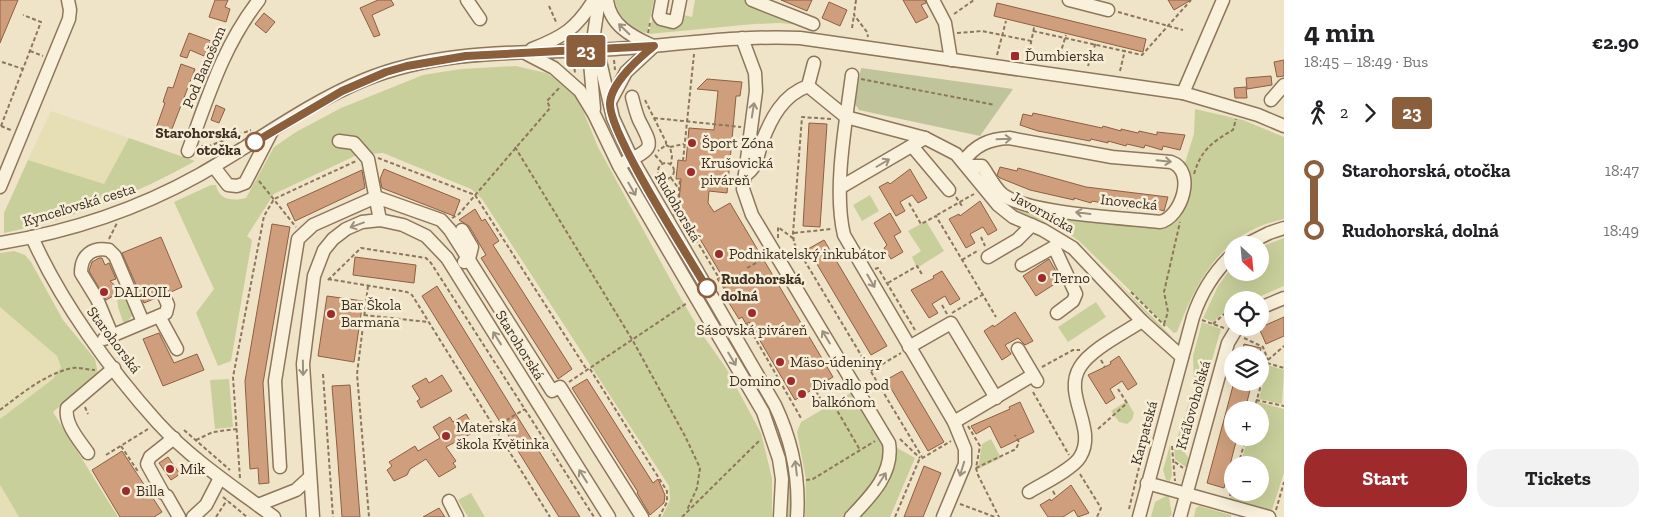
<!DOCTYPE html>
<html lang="en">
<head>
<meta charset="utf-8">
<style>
	body { margin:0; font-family:"Zilla Slab",serif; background:#f2f2f2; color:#202124; height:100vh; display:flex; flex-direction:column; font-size:19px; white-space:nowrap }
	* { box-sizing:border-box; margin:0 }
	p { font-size:16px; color:#757577 }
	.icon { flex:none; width:28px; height:28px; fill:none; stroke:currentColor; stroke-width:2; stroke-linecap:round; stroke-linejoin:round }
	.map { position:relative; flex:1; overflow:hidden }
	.drawer { display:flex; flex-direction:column; background:#fff; width:375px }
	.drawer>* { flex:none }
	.badge { padding:0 10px; border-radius:4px; font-size:18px; line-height:32px }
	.needle { width:32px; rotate:154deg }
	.buttons { position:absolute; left:1224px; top:236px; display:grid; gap:10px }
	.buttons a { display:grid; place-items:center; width:45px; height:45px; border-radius:50%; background:#fff; box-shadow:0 5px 20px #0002; font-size:25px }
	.map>.badge { position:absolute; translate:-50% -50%; box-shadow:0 0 0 2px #fff }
	.legs { display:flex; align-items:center; gap:8px; height:55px; padding:0 20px; font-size:16px }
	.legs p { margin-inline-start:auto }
	.headline { display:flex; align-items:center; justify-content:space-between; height:85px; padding:0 20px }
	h1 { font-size:28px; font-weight:700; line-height:38px }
	.button { display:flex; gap:10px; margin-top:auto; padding:10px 20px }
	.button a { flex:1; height:58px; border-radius:20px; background:#9e2a2b; color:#fff; font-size:20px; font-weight:700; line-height:58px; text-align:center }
	.button a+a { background:#f2f2f2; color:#202124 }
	ul { padding:0 20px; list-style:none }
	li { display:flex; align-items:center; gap:18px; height:60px; font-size:19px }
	li i { display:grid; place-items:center; width:8px; height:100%; margin:0 6px; background:currentColor }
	li i::after { content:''; width:12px; height:12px; margin:-6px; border:4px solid; border-radius:50%; background:#fff }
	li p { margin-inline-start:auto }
	li:first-child i { background:linear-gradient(#0000 50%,currentColor 0) }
	li:last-child i { background:linear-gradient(currentColor 50%,#0000 0) }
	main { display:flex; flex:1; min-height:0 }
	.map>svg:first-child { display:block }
	.farmland { fill:#e6deb5 }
	.green { fill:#c9cf9b }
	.cemetery { fill:#bfc49a }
	.building { fill:#cf9f7d; stroke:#8d5f41 }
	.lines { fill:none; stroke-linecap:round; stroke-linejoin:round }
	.minor-casing { stroke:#8d765c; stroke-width:15 }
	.path { stroke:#8d765c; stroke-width:2; stroke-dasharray:4 2.5; stroke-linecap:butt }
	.minor { stroke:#faf1dc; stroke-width:12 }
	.oneway { stroke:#9c907e }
	.line-1-casing { stroke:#fff; stroke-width:11 }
	.line-1 { stroke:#8b5e3c; stroke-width:8 }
	.poi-dot { fill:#9e2a2b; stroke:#f7eed8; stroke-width:2 }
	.stop-1-dot { fill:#fff; stroke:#8b5e3c; stroke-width:2.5 }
	.labels { text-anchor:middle; stroke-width:5; stroke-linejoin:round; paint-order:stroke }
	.poi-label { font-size:15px; fill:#3d2e20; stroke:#f7eed8; text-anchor:start }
	.street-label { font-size:15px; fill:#3d2e20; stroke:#f7eed8 }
	.stop-label { font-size:15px; font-weight:bold; fill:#3d2e20; stroke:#f7eed8; text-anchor:end }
</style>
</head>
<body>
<main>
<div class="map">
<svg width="1284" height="517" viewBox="0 0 1284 517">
	<rect width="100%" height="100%" fill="#f0e4c8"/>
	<g class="farmland">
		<polygon points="51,111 129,138 104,184 28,160"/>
		<polygon points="0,307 57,356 61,367 53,379 0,419"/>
		<polygon points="0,485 8,499 19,517 0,517"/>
	</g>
	<g class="green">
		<path d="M615 0H654L647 33C630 29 618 17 615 0Z"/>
		<polygon points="695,0 746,0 812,26 780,23 754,24 649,34 653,15 675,26 683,21 684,15 692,17"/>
		<path d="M516 66 546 73 561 82 574 95 584 113 598 147 680 297 702 334 726 368 761 433 772 478V517H662L670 500 669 486 482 199 471 189 383 153 357 155 274 194 247 236 252 240 231 361 218 366 196 313 214 289 174 202 211 185H216C219 201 234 201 246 198L274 147 296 132 341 108 423 75 461 69Z"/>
		<path d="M1195 109 1243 120 1284 137V219C1222 232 1198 278 1177 332L1174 333 1079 241 1060 228 1009 208 1004 202 1048 212 1160 229 1178 214 1184 166 1194 134Z"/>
		<path d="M129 138 195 161C135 195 71 219 4 233V213L28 160 104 184Z"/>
		<polygon points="627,167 630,168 701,289 698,291"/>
		<polygon points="870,195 879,211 862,221 853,205"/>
		<polygon points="926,221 944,251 917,268 912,257 921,251 908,231"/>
		<polygon points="1284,238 1284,286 1254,299 1247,292 1238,300 1232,300 1232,305 1213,322 1203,318 1218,286 1232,267 1232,272 1260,272 1260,247"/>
		<polygon points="14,251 25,255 31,262 63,320 95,359 98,374 53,412 118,517 19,517 0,485 0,419 53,379 61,367 57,356 0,307 0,253"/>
		<polygon points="1109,273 1172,337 1167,336"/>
		<path d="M116 288C127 295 132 303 132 316L126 323 123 322 118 307Z"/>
		<polygon points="705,295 767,402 764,403 702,297"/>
		<polygon points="1096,302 1106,317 1068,342 1058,327"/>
		<polygon points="1202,322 1221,329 1185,453 1191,462 1188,469 1175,459 1174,448 1184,417 1187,418 1189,412 1186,411 1194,389 1193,356"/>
		<polygon points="1268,365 1284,370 1282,404 1259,399"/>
		<polygon points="229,379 233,427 215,429 210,380"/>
		<polygon points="854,391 883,440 915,458 890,517 805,517 806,479 797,432 801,422"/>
		<polygon points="1127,401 1134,413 1132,420 1127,424 1119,422 1111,411"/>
		<polygon points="1258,402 1284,409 1284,473 1272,510 1230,499 1232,491 1260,492 1260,465 1240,465 1248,438 1260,438 1260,410 1255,410"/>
		<polygon points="782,433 793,493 791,517 787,517 787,476 777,435"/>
		<polygon points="991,439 1001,458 978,469 982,444"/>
		<polygon points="1170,445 1172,475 1170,481 1166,480 1163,470"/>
		<polygon points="471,493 485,517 468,517 458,500"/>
		<polygon points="1166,496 1169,497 1172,515 1169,517 1151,517 1155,502"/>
		<polygon points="1199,506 1231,515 1231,517 1194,517 1196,508"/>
	</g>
	<polygon class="cemetery" points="861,68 1013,89 980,136 859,110 855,104"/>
	<g class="building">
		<polygon points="0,0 18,0 0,43"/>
		<polygon points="215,0 228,0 225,7 230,9 226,22 209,17"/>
		<polygon points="378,0 391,0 394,5 372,15 380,35 374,37 360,8"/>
		<polygon points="781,0 812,0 807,11"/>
		<polygon points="903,0 925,0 926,3 921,5 928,17 916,23"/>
		<polygon points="1168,0 1191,0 1174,10"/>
		<polygon points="829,2 847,10 840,26 822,18"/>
		<polygon points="997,3 1146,39 1143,52 994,16"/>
		<polygon points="264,13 275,22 266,33 255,24"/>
		<polygon points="216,32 224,35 221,44 212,41"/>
		<polygon points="189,33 211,41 204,56 190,50 187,58 180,56"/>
		<polygon points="1284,60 1284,76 1277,77 1274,62"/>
		<polygon points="181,64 195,69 172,129 174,130 171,137 155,131 165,103 163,102 168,87 173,88"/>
		<polygon points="1271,76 1272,85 1247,89 1246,78"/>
		<polygon points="707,79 742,82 740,96 736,96 727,193 709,191 708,203 714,212 730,203 833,377 795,400 749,322 746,324 742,317 739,319 729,303 733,301 717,279 722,276 700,239 698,240 683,215 674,216 673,206 667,200 679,201 681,179 676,179 678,160 686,161 689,128 714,130 718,91 697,89"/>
		<polygon points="1246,87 1247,98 1235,98 1234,88"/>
		<polygon points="216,105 225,109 219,123 211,120"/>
		<polygon points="1033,113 1102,128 1103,126 1121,131 1121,129 1138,133 1139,131 1157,135 1157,132 1185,135 1180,150 1163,146 1162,150 1145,145 1144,148 1127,144 1126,146 1108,141 1108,143 1091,139 1090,141 1038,131 1020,125 1023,114 1032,116"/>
		<polygon points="809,123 827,124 820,227 803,226"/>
		<polygon points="1000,167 1017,171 1018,168 1086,187 1168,197 1164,211 1147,206 1146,209 1129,205 1128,208 1092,201 1091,203 1074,198 1074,200 1030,190 1000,178 997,175"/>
		<polygon points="384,169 460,200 454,216 382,188 380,179"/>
		<polygon points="910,169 927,198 918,203 912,195 900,202 905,211 896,216 879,187 888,182 890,184"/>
		<polygon points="362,170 365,188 295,221 287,204"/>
		<polygon points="980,201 997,230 988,235 983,227 970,234 975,243 966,248 949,219 959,214 960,216"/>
		<polygon points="475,209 482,221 485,219 499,241 493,245 572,369 558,379 481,258 486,255 469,226 459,220"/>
		<polygon points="890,213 901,232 894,236 903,252 891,259 884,248 887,245 874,223"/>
		<polygon points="272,224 290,227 263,383 269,483 259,484 258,468 250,469 245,381"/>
		<polygon points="161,237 182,287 171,292 161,288 157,292 156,298 144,303 122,253"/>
		<polygon points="824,240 887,346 871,355 808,249"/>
		<polygon points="355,257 416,265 414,283 353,275"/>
		<polygon points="99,258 102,258 105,265 109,263 116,279 110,281 118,288 115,295 106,300 89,271 92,262"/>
		<polygon points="1049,259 1061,280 1036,296 1023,276"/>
		<polygon points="942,271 960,299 950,305 945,296 932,304 938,313 929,318 911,290 934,278 933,276"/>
		<polygon points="437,286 512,408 580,517 559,517 505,430 422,296"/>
		<polygon points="327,296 363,301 354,362 318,356"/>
		<polygon points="1015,312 1033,341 1025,345 1018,338 1005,345 1011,354 1002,360 984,331 993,325 994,327"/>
		<polygon points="1284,317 1284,336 1266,344 1259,328"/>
		<polygon points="159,333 174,363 197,354 204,370 163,386 143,339"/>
		<polygon points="1244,344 1261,348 1260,355 1241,355"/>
		<polygon points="1119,356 1137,384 1128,390 1122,381 1110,389 1115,398 1106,404 1088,375 1111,364 1110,362"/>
		<polygon points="902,371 944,442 928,451 886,380"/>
		<polygon points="442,375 452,391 421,408 417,401 420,399 412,386 426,378 429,383"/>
		<polygon points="587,379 653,483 658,479 665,495 664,503 650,515 637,493 638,492 572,388"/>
		<polygon points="1234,382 1252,382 1245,410 1232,410 1232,438 1237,438 1224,488 1207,483"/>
		<polygon points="350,385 356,467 360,517 342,517 337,448 332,386"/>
		<polygon points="1020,402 1034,432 1001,448 990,426 976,434 971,426 1010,409 1009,407"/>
		<polygon points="466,414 476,431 446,447 456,461 453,463 456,467 439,477 426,459 410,469 407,475 394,481 387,470 392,466 389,462 415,446 418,451 440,438 433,427 450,417 453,422"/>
		<polygon points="122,451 162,512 154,517 120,517 92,470"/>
		<polygon points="168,457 180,474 171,480 159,463"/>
		<polygon points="924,466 941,473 923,517 904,517"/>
		<polygon points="1071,485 1089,513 1078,517 1074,510 1063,517 1048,517 1040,505 1050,499 1051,501"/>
		<polygon points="439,508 445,517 423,517"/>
	</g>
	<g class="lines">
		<g class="minor-casing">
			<g id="minor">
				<polyline points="467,0 480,19"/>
				<path d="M607 0C610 25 631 36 651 45"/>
				<polyline points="662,0 659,16 661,19 673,22 676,20 680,0"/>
				<polyline points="752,0 813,24"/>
				<polyline points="933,0 945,23 951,60"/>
				<polyline points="1069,0 1108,10"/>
				<path d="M742 38 755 73 756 91 743 189 752 215 889 443C894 473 871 496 851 517"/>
				<path d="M532 49C563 37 576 29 594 0"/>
				<path d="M595 50 600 61 613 118 632 159 775 405C792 441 800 476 797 517"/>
				<polyline points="527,54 554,68 580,91 594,114 619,166 763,412 779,459 782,479 780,517"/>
				<path d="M852 75C846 122 833 189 844 235L954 422 965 449V464L943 517"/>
				<polyline points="808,86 846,117 925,138 956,154 998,205 1013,217 1043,230 1073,248 1142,321 1182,357"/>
				<polyline points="808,86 814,63"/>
				<polyline points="1183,93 1223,0"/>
				<polyline points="1271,100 1284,85"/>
				<polyline points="610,102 626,72 653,47"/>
				<polyline points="594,109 590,62 595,50 594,34 599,0"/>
				<polyline points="339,141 354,143 368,159 380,220"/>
				<polyline points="912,146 949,190"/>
				<path d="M188 151C208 97 223 46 259 0"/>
				<path d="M625 162C655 148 653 147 639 120 636 113 634 105 632 97"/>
				<path d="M963 162C975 145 989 139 1009 138L1112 157 1171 162C1197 171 1181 218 1160 222 1125 218 1027 214 1002 194 994 187 988 174 982 166H967"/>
				<polyline points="214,167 228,185 237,186 245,183 272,131"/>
				<path d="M745 175C758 167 757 156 762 142 771 118 783 95 808 86"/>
				<polyline points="0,187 69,19 70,10 68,0"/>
				<polyline points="841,187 925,138"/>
				<polyline points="462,230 472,247 469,259 464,262"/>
				<path d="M32 237C60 301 111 371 158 423 191 459 235 488 274 517"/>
				<path d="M0 243C69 232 138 209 199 175 254 144 306 104 364 80 444 47 531 54 615 49 676 45 738 35 800 38L1183 93 1258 115 1284 126"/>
				<polyline points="1245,245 1269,233 1284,228"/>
				<polyline points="1054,247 1076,294 1073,301 1057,313"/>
				<polyline points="988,257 1017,240 1032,225"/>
				<polyline points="1022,265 1054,247 1058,242"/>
				<polyline points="1260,308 1284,298"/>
				<polyline points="159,316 177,349"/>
				<path d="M112 335 97 299 81 273C81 255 92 247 109 250L115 256 143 322"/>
				<polyline points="104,339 166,313 168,305 164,296"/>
				<polyline points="909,347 951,323 996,398"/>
				<polyline points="1018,349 1037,381"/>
				<polyline points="954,422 1033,375"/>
				<path d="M88 453C80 441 64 424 67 408L114 368"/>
				<polyline points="280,467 275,381 298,239 313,225 376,197 441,220 450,230 552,391 560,387 642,517"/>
				<polyline points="1147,483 1269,517"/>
				<path d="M1029 492C1042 484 1073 469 1080 457 1098 429 1062 395 1080 367 1091 349 1124 333 1142 321"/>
				<polyline points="163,493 147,464 150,457 174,438"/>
				<polyline points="167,496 179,517"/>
				<polyline points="449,501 457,517"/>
				<polyline points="258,505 296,490 309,478"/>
				<polyline points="193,517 206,505 220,478"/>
				<polyline points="313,517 303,364 314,276 324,250 333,239 346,229 362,222 380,220 403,225 426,236 447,258 609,517"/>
				<path d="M1139 517 1193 317C1201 293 1214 272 1232 255"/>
				<polyline points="1180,517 1228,343 1237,328"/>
			</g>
		</g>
		<g class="path">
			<polyline points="856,0 854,15 867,32 868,37"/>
			<polyline points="549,6 557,24"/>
			<polyline points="1118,12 1183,30"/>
			<polyline points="954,14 974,0"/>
			<polyline points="852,28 854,15"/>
			<polyline points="1033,31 1142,55 1191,0"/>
			<polyline points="648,33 650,23"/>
			<polyline points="957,33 982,31 1031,41"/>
			<polyline points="30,51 43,56"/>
			<polyline points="997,55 1006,21"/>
			<polyline points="1028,57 1034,28 1036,28"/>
			<polyline points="614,60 615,70"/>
			<polyline points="1058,61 1066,35"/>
			<polyline points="2,62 23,69"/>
			<polyline points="574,62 575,74"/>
			<polyline points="1088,66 1096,42"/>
			<polyline points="1120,71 1125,50"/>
			<polyline points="861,79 995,105"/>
			<polyline points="645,100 666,142 666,145 658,151"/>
			<polyline points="654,118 741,127"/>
			<polyline points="831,119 802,117 793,233 794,243 922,457"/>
			<polyline points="1,126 41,22 23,15"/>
			<polyline points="1,126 13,131"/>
			<polyline points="666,145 670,147 672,156 671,164"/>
			<polyline points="201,146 209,146 251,130"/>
			<polyline points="515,147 633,341 685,436 700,468 697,488 687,510"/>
			<polyline points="670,147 684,144"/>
			<polyline points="655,155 662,163"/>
			<polyline points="378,158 475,195 587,370"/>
			<polyline points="683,161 694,54"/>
			<circle cx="666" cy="171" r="8"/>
			<path d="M1194 174C1201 150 1212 142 1233 130L1236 119"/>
			<polyline points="671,178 679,189"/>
			<polyline points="259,181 296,227"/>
			<polyline points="956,197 962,206"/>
			<polyline points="668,201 678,199"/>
			<polyline points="909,203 921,224 936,216 996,317"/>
			<polyline points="678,204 680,179"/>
			<polyline points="679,211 719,278"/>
			<polyline points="937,215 974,194"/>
			<polyline points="452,218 459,214 550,108 547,101 560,87"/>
			<polyline points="794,233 831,229"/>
			<polyline points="981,237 985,246"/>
			<polyline points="778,238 778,227 794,239"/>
			<polyline points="109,239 117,223"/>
			<polyline points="962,260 979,250"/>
			<polyline points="747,268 765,258"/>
			<polyline points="875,269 878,268 915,330"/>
			<polyline points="328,279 407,292 412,295 550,517"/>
			<polyline points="328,280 361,248 426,258 431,263 594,517"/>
			<polyline points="888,283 917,266 923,276"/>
			<polyline points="368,286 357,374 369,517"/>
			<polyline points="724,286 725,288"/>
			<polyline points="1131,292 1165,326"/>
			<polyline points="1240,300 1247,294 1251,300"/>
			<polyline points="942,305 947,314"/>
			<polyline points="952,313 982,295"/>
			<polyline points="364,315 428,322"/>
			<polyline points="1202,320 1224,328"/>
			<polyline points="747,324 801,418"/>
			<polyline points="1164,324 1168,312 1164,292 1180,222"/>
			<polyline points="1213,324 1232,307"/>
			<polyline points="1244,338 1263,347 1268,360"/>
			<polyline points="1101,360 1105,367"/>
			<polyline points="1267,363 1284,368"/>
			<polyline points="1042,367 1073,350 1080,350"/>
			<polyline points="590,369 667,491 667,502 659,517"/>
			<polyline points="871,371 901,353"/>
			<polyline points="323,374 333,517"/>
			<polyline points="569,382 687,303"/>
			<polyline points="816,391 824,405"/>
			<polyline points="1033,392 1069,455"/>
			<polyline points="831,400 860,450"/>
			<polyline points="1256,400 1284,406"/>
			<polyline points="85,407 88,414"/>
			<path d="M0 410C21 394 45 374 72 368 80 367 87 370 95 370"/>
			<polyline points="1254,410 1268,360 1284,346"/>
			<polyline points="968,426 980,446 976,468 978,475 999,517"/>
			<polyline points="495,427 525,409"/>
			<polyline points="1098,429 1127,403 1118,389"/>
			<polyline points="184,430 230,470"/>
			<polyline points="900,439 920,458"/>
			<polyline points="196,440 213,432 237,429"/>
			<polyline points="121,446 139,473"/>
			<polyline points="1172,446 1175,481"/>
			<polyline points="106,455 148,429"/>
			<polyline points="1175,462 1183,468"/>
			<polyline points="1238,465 1246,438"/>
			<polyline points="976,468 1016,449 1019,442 1015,435"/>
			<polyline points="1080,474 1101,508 1097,517"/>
			<polyline points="240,478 233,377 264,216 274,199 356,161"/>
			<polyline points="806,480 813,479 875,441"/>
			<polyline points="1053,491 1056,497"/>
			<polyline points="1230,496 1232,486"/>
			<polyline points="223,497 247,517"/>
			<polyline points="960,504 995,517"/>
			<polyline points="1129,509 1142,455 1147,444"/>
			<polyline points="1276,510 1284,482"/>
			<polyline points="216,517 227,500"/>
			<polyline points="682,517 760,440"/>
			<polyline points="895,517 919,460 951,441"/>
		</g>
		<use href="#minor" class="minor"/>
	</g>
	<defs><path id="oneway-shaft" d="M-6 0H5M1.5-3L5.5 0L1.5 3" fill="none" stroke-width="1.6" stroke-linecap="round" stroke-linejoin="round" transform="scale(1.25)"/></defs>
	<g class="oneway">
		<use href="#oneway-shaft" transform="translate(624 29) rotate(-136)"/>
		<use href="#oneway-shaft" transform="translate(753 110) rotate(-81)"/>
		<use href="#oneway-shaft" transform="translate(1004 139) rotate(-2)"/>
		<use href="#oneway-shaft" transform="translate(1164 161) rotate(6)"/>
		<use href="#oneway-shaft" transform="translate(883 163) rotate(-30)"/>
		<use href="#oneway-shaft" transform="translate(632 189) rotate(60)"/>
		<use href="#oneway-shaft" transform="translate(1083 213) rotate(-173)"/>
		<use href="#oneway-shaft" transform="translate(357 225) rotate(160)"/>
		<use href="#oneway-shaft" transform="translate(871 281) rotate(60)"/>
		<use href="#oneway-shaft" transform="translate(826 337) rotate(-121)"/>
		<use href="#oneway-shaft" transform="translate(497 338) rotate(-122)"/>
		<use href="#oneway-shaft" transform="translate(732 359) rotate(59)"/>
		<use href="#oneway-shaft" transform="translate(303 368) rotate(89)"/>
		<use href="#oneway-shaft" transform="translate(796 468) rotate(-97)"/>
		<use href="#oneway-shaft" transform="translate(962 469) rotate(107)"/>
		<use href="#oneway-shaft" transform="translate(583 476) rotate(-122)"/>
		<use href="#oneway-shaft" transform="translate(882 479) rotate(-57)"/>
	</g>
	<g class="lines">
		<g class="line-1-casing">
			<path id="line-1" d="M255 142 342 91 386 72 407 66 466 56 654 46C639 58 611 83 610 103 608 132 688 256 707 288"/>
		</g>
		<use href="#line-1" class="line-1"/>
	</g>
	<g class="poi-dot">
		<rect x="1010" y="51" width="10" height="10" rx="2.5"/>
		<circle cx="692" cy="143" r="5"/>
		<circle cx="691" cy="172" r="5"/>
		<circle cx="719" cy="254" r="5"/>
		<circle cx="1042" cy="278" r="5"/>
		<circle cx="104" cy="292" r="5"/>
		<circle cx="752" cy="313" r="5"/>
		<circle cx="331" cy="314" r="5"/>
		<circle cx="780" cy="362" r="5"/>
		<circle cx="791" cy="381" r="5"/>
		<circle cx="802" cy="394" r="5"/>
		<circle cx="446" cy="436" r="5"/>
		<circle cx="170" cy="469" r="5"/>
		<circle cx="126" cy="491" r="5"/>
	</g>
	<g class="stop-1-dot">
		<circle cx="255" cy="142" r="9"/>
		<circle cx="707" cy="288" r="9"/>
	</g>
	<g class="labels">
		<g class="poi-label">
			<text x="1025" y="61">Ďumbierska</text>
			<text x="702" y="148">Šport Zóna</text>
			<text x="701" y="168">Krušovická<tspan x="701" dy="17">piváreň</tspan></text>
			<text x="729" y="259">Podnikatelský inkubátor</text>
			<text x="1052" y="283">Terno</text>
			<text x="114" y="297">DALIOIL</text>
			<text x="341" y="310">Bar Škola<tspan x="341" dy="17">Barmana</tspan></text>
			<text x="752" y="335" text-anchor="middle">Sásovská piváreň</text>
			<text x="790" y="367">Mäso-údeniny</text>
			<text x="781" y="386" text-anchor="end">Domino</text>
			<text x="812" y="390">Divadlo pod<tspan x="812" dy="17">balkónom</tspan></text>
			<text x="456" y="432">Materská<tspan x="456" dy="17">škola Květinka</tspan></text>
			<text x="180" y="474">Mik</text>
			<text x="136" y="496">Billa</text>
		</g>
		<g class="street-label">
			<text transform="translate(204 67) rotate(-67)" y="5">Pod Banošom</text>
			<text transform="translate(1129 202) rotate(6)" y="5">Inovecká</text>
			<text transform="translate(79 205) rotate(-17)" y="5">Kynceľovská cesta</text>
			<text transform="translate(678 207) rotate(60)" y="5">Rudohorská</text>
			<text transform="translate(1043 212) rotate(29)" y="5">Javornícka</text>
			<text transform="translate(114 340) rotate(53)" y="5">Starohorská</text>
			<text transform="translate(520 345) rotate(58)" y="5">Starohorská</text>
			<text transform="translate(1193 405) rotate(-74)" y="5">Kráľovohoľská</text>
			<text transform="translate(1144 433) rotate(-75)" y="5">Karpatská</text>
		</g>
		<g class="stop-label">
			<text x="241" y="138">Starohorská,<tspan x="241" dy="17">otočka</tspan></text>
			<text x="721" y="284" text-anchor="start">Rudohorská,<tspan x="721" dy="17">dolná</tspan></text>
		</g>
	</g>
</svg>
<div class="buttons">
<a><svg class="needle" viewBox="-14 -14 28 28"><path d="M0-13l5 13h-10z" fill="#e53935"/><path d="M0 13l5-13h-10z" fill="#757577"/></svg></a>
<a><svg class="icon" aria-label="locate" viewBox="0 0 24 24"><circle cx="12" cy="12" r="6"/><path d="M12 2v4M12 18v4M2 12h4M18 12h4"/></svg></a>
<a><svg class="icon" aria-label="layers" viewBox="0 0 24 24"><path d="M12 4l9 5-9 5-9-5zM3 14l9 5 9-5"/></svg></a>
<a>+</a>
<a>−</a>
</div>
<b class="badge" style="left:586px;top:51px;background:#8b5e3c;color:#fff">23</b>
</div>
<section class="drawer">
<div class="headline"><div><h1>4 min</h1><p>18:45 – 18:49 · Bus</p></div><b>€2.90</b></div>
<div class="legs"><svg class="icon" aria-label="walk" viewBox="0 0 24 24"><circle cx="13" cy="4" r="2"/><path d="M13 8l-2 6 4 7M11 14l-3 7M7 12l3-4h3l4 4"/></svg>2<svg class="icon" aria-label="forward" viewBox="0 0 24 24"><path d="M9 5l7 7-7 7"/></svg><b class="badge" style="background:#8b5e3c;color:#fff">23</b></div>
<ul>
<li><i style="color:#8b5e3c"></i><b>Starohorská, otočka</b><p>18:47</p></li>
<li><i style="color:#8b5e3c"></i><b>Rudohorská, dolná</b><p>18:49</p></li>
</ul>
<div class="button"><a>Start</a><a>Tickets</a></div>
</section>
</main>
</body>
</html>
